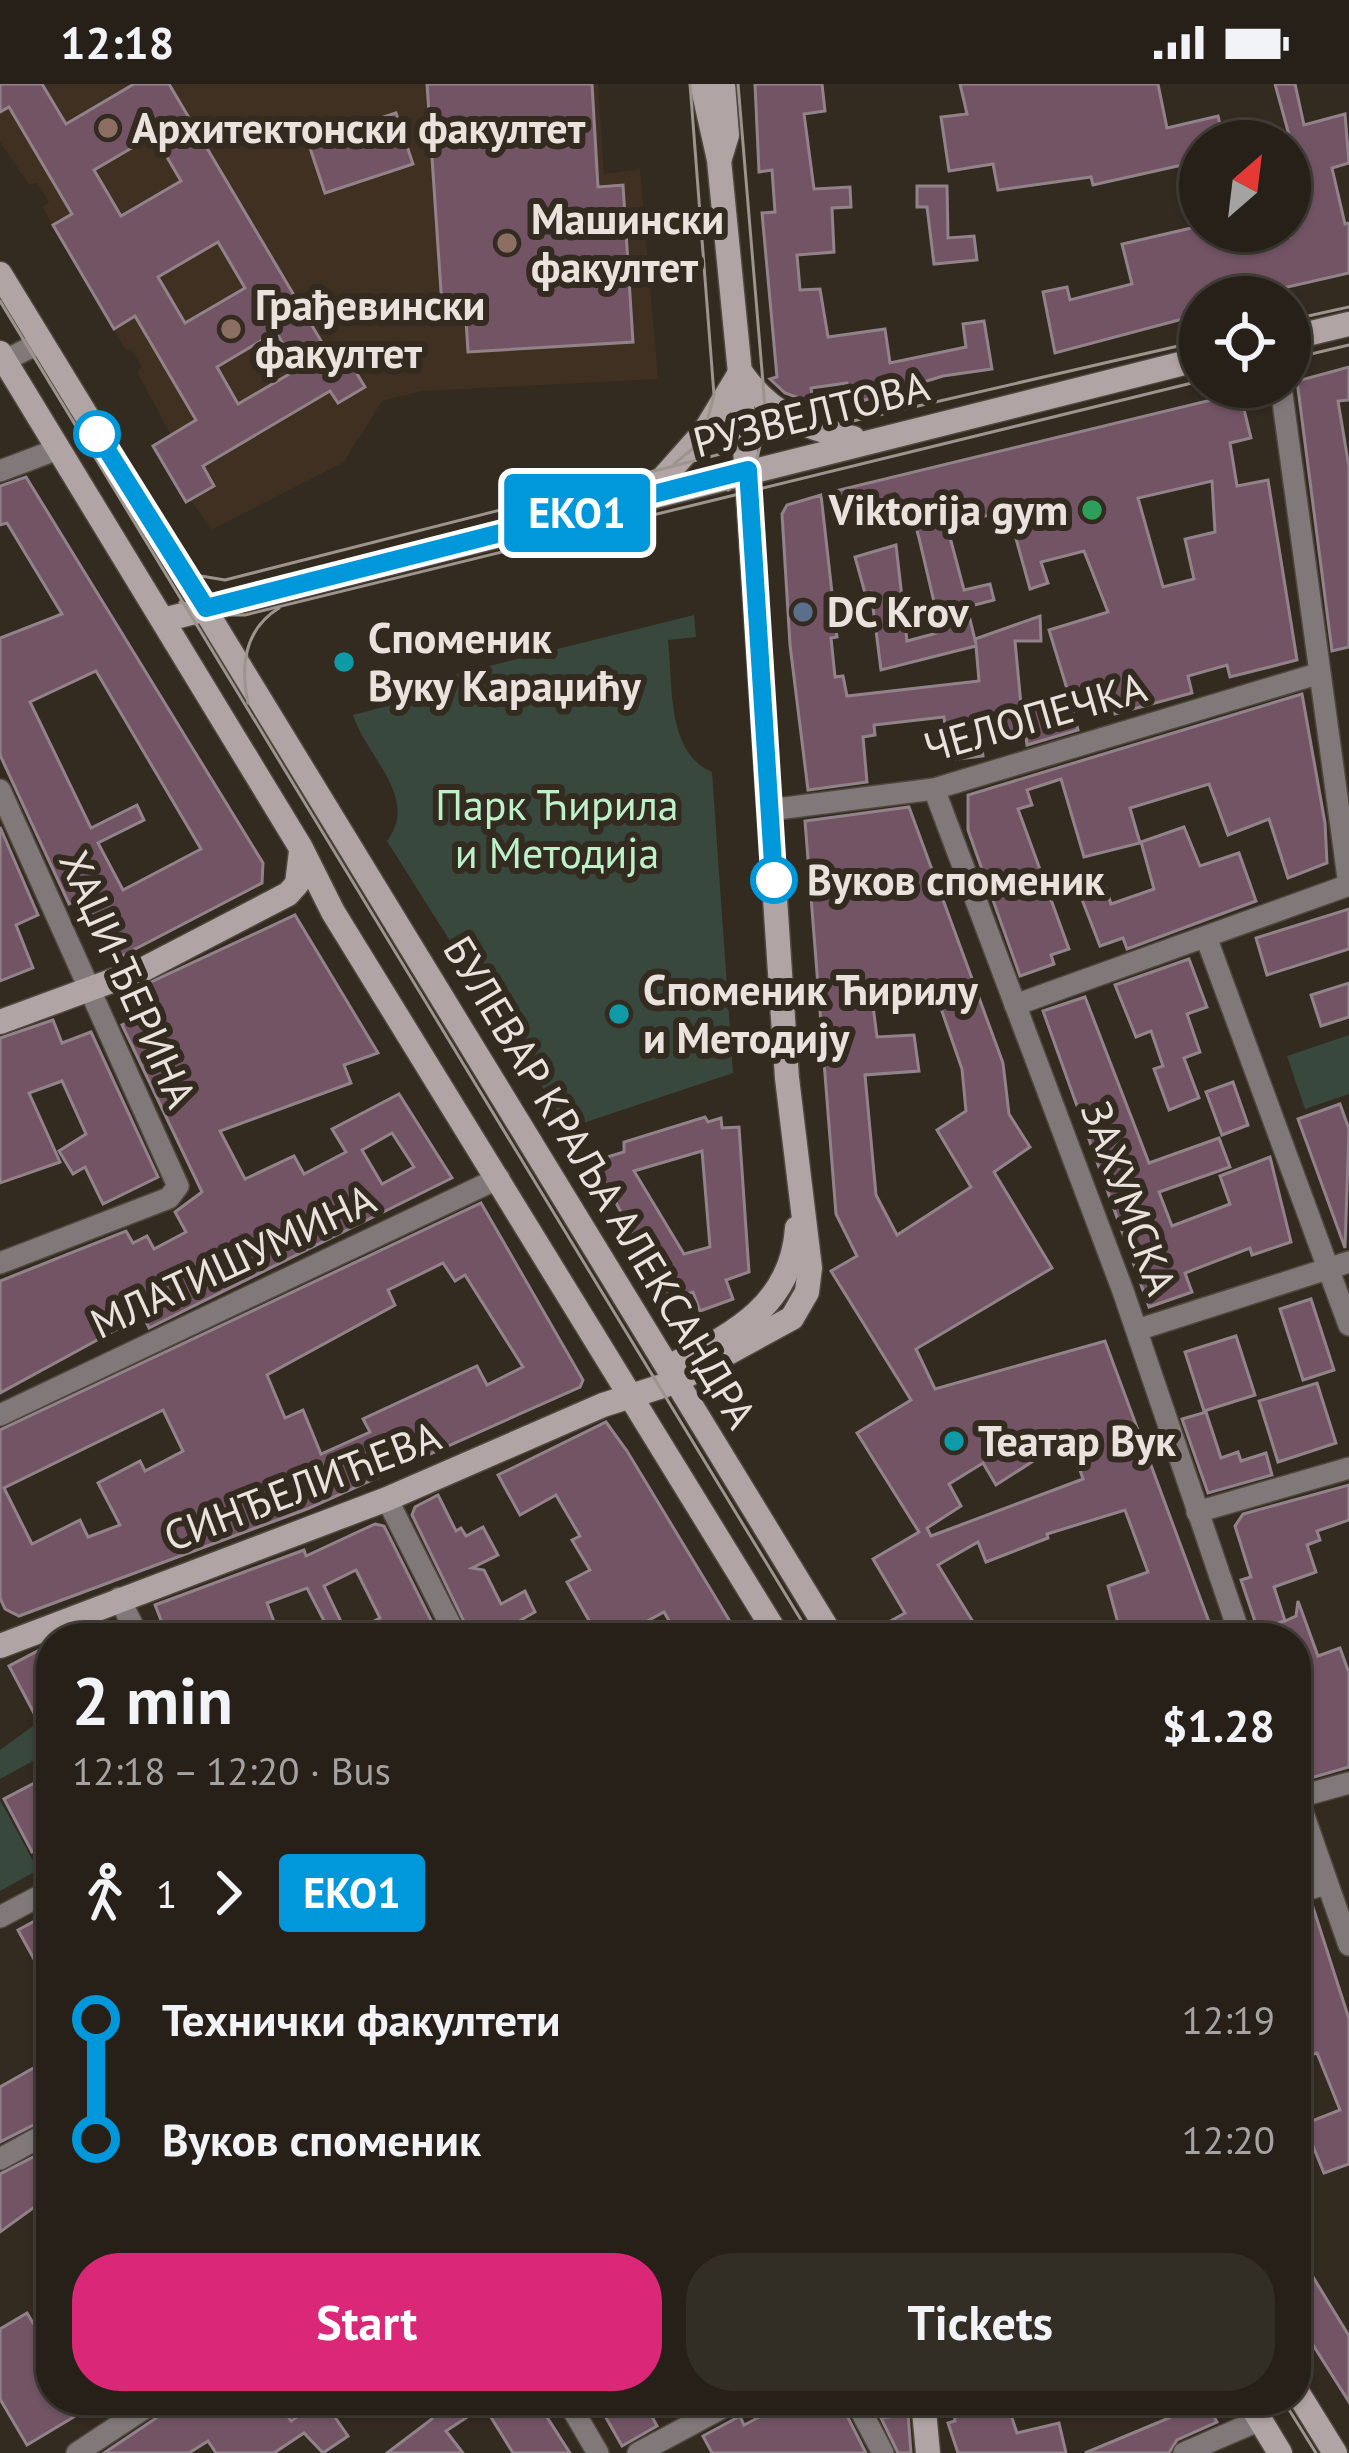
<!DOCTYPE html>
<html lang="en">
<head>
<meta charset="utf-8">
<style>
	body { margin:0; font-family:"PT Sans",sans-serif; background:#322d25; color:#f1f3f6; height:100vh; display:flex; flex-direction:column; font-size:45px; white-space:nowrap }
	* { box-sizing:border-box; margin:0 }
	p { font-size:39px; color:#a4a3a2 }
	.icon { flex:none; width:66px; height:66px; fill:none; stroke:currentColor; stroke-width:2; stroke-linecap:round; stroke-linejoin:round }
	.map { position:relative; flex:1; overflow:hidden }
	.side { position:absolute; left:36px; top:1539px; width:1275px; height:792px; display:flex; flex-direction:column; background:#262018; border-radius:48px; box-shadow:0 3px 9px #0004,0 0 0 3px #423e37 }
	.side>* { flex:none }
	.badge { padding:0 24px; border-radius:9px; font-size:42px; line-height:78px }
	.needle { width:78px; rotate:28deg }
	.buttons { position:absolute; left:1179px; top:36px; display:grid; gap:24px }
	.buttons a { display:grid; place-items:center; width:132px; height:132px; border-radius:50%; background:#262018; box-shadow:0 3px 9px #0004,0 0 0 3px #423e37; font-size:60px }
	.map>.badge { position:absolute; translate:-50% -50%; box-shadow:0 0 0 6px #fff }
	.legs { display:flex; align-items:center; gap:18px; height:132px; padding:0 36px; font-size:39px }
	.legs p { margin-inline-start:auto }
	.summary { display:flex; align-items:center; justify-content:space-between; height:204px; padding:0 36px }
	h1 { font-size:66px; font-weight:600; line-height:90px }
	.primary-button { display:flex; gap:24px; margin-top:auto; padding:24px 36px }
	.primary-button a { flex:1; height:138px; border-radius:48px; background:#db2777; color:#fff; font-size:48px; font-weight:600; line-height:138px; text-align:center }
	.primary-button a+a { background:#322d25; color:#f1f3f6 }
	ul { padding:0 36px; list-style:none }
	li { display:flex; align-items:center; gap:42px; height:120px; font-size:45px }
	li i { display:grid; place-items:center; width:18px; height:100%; margin:0 15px; background:currentColor }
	li i::after { content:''; width:30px; height:30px; margin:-15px; border:9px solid; border-radius:50%; background:#262018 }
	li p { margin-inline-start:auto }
	li:first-child i { background:linear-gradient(#0000 50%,currentColor 0) }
	li:last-child i { background:linear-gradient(currentColor 50%,#0000 0) }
	.status { display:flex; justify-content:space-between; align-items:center; height:84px; padding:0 60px; background:#262018; direction:ltr }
	.status svg { height:33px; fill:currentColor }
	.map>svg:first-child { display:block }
	.built { fill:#3f3022 }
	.green { fill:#39483c }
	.building { fill:#725465; stroke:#92838a; stroke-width:3; fill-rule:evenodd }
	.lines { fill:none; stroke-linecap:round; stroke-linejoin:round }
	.street-casing { stroke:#50483e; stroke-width:24 }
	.secondary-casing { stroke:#50483e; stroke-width:27 }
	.street { stroke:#817979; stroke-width:21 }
	.secondary { stroke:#b1a4a4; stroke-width:24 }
	.tram { stroke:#9c948d; stroke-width:3 }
	.line-1-casing { stroke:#fff; stroke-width:27 }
	.line-1 { stroke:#0098da; stroke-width:18 }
	.education-dot { fill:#8d6e63; stroke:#332a20; stroke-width:4.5 }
	.stop-1-dot { fill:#fff; stroke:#0098da; stroke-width:6 }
	.leisure-dot { fill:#2e9e5b; stroke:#332a20; stroke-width:4.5 }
	.service-dot { fill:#5c6f8a; stroke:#332a20; stroke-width:4.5 }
	.culture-dot { fill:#0f9aa8; stroke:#332a20; stroke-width:4.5 }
	.labels { text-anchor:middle; stroke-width:12; stroke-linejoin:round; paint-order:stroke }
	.poi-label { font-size:42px; font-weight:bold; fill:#eae3dd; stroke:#332a20; text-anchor:start }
	.street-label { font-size:42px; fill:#eae3dd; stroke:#332a20 }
	.park-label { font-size:42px; fill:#bcf1c9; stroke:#332a20 }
	.stop-label { font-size:42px; font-weight:bold; fill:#eae3dd; stroke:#332a20; text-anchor:start }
</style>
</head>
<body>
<div class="status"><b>12:18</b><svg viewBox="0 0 49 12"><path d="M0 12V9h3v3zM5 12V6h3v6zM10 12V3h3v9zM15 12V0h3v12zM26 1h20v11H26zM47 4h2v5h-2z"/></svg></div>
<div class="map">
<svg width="1349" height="2369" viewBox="0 0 1349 2369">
	<rect width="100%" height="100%" fill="#332a20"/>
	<polygon class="built" points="0,0 598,0 604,90 640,85 658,295 423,307 382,317 344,378 211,446 191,416 186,418 153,362 171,351 137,288 142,283 131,265 126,266 42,123 49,118 37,98 29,101 0,58"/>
	<g class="green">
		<path d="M694 531 696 553 668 556C673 599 666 669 712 688L733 989 568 1044 387 757C420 714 366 672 353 631L383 623 381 609Z"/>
		<polygon points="1349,951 1349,1010 1305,1025 1287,972"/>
		<polygon points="51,1629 51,1667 0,1695 0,1666"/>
		<polygon points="0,1716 38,1786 0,1807"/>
	</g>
	<g class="building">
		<path d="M0 0H42L66 40 134 0H169L327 267 339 260 365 303 338 319 330 307 203 382 214 402 186 418 153 362 196 336 135 232 114 245 53 141 72 130 9 23 0 28ZM154 51 181 97 121 132 94 86ZM218 158 245 204 185 239 158 193ZM276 248 298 285 238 320 217 283Z"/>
		<polygon points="427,0 592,0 598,103 623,101 633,258 468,268 465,220 442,222"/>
		<polygon points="755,0 822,0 825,27 804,30 814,105 850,103 851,123 832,124 834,168 797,171 800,206 820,205 828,253 885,245 890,279 966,263 963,240 984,237 992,285 943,292 852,320 847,299 811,304 813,319 785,309 770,295 777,293 762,129 775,128 772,86 759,88"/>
		<polygon points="960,0 1158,0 1167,44 1218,32 1224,57 1200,57 1200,77 1093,101 1091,93 998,106 993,80 949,87 941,33 967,30"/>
		<polygon points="1275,0 1295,0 1304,41 1345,30 1349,79 1332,84 1345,140 1349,139 1349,189 1244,213 1200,213 1194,232 1055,269 1043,208 1067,203 1070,216 1132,200 1122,160 1200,142 1200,147 1245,147 1248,163 1290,153 1290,105 1303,102"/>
		<polygon points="396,29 413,80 325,109 308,58"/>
		<polygon points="917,102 947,102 948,154 974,152 977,176 934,180 927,123 917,123"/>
		<polygon points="1349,283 1349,316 1338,317 1349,383 1349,563 1332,567 1297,297"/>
		<path d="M1240 309 1251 354 1230 359 1237 402 1268 396 1297 576 1230 593 1227 581 1188 592 1192 609 1115 630 1110 612 1072 624 1078 646 1027 661 1025 645 981 657 983 672 949 676 944 633 874 641 875 651 863 653 867 698 808 706 790 561 782 430 787 421 821 411 837 553 831 554 835 593 843 592 847 612 979 597 976 562 881 586 871 508 865 509 855 473 896 461 907 557 941 548 919 454 909 419 843 435 835 407ZM1212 397 1215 448 1185 455 1194 495 1163 503 1138 414ZM1008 426 1030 505 1048 499 1041 478 1084 467 1108 528 1049 546 1068 608 1021 621 1015 557H1041L1040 532 975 555 976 560 967 523 994 516 990 500 964 506 947 442Z"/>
		<path d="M26 393 263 779 262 799 116 875 83 813 69 820 0 671V554L62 530 7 439 0 441V402ZM96 587 201 765 123 806 98 759 144 736 137 721 91 744 30 618Z"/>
		<polygon points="1302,610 1325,739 1327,779 1288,794 1269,735 1228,751 1209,700 1130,724 1140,759 1084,773 1061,695 1027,706 1032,721 1018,725 1069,865 1051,871 1054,880 1020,892 968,746 968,711"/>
		<path d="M909 723 1003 979 1009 1030 1030 1063 994 1088 1052 1184 916 1265 935 1305 1105 1257 1215 1554H1122L1108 1502 1148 1488 1125 1426 1047 1450 1048 1454 986 1478 978 1458 938 1481 983 1554H893L885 1540 905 1529 873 1475 919 1448 857 1349 911 1316 831 1187 857 1172 836 1130 805 737ZM936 910 962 985 966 1027 937 1046 971 1103 897 1151 876 1111 865 991 919 987 914 951 877 953 872 914ZM1069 1354 1083 1395 931 1452 927 1444 961 1422 949 1400 983 1379 996 1401Z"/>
		<polygon points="0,743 38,831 16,841 33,884 0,897"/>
		<polygon points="1184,743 1200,782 1239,769 1256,817 1127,865 1123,854 1100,862 1081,813 1106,804 1111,820 1154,805 1141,758"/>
		<polygon points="1349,825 1349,865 1267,891 1256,854"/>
		<path d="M295 831 378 969 344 981 351 999 220 1047 245 1095 294 1072 304 1090 346 1068 332 1045 399 1010 452 1094 149 1244 143 1231 0 1309V1197L126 1147 133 1159 147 1152 154 1165 186 1148 175 1128 202 1108 122 941 134 935 123 911ZM392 1049 414 1083 382 1100 362 1066Z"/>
		<polygon points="1189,875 1207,923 1187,930 1200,968 1184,974 1199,1014 1169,1026 1154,985 1163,982 1151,947 1136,953 1115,901"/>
		<polygon points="1349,899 1349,933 1321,942 1311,911"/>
		<polygon points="1085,913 1149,1079 1219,1054 1230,1083 1159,1108 1172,1142 1230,1120 1220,1092 1270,1073 1291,1158 1252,1171 1250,1164 1185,1189 1192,1208 1149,1223 1043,927"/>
		<polygon points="53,936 62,959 91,948 158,1093 103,1120 85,1083 73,1090 59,1067 86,1050 62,997 29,1009 60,1078 0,1099 0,954"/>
		<polygon points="1233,998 1248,1041 1222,1051 1206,1008"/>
		<polygon points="1340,1020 1349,1045 1345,1164 1298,1035"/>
		<path d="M705 1033 708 1038 721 1034 722 1044 739 1043 749 1188 726 1196 733 1215 700 1227 693 1208 667 1216 594 1077 624 1068V1058ZM702 1067 710 1163 684 1170 634 1087Z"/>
		<path d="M481 1119 583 1296 580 1303 307 1425 19 1532 5 1525 0 1514V1346ZM443 1179 455 1197 465 1191 523 1283 487 1301 477 1282 363 1335 370 1348 321 1370 303 1326 285 1334 267 1291 395 1221 388 1206ZM163 1326 183 1367 145 1387 140 1377 98 1399 120 1441 88 1453 80 1436 32 1460 4 1404Z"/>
		<polygon points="1311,1215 1334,1286 1303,1296 1280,1225"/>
		<polygon points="1236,1252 1255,1311 1204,1327 1185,1268"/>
		<polygon points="1317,1299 1336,1359 1278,1378 1259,1317"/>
		<polygon points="1206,1328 1221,1374 1238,1368 1241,1377 1266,1369 1272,1391 1208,1409 1182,1335"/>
		<polygon points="606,1338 627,1367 740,1554 679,1554 664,1528 616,1554 599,1554 567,1498 590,1486 572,1456 580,1452 556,1411 520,1431 498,1391"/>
		<polygon points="1349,1401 1349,1436 1317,1447 1320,1456 1307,1461 1316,1488 1274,1503 1285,1537 1296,1532 1298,1517 1318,1572 1340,1564 1349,1589 1349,1683 1311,1694 1296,1648 1296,1641 1306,1638 1296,1611 1296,1554 1256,1554 1255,1547 1284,1537 1258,1546 1241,1496 1251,1493 1235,1442 1243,1430"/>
		<polygon points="438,1411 456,1447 461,1444 466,1452 483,1443 498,1471 472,1484 484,1486 501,1520 525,1507 535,1528 521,1536 531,1554 510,1554 505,1544 472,1554 412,1431 415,1423"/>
		<polygon points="375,1440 384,1442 440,1554 339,1554 380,1534 356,1486 324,1502 346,1548 333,1554 307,1504 267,1519 280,1554 168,1554 155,1521 304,1466 306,1472"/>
		<polygon points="51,1560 51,1625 36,1633 9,1582"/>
		<polygon points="44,1694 51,1706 51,1758 32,1768 4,1715"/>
		<polygon points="1312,1820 1349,1935 1349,2080 1324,2089 1304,2040 1340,2026 1317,1969 1296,1975 1296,1826"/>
		<polygon points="51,1828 51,1906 18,1846"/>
		<polygon points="51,1974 51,2032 0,2058 0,2003"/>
		<polygon points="51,2064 51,2111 0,2148 0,2090"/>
		<polygon points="1296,2165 1349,2252 1349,2318 1296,2234"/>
		<polygon points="51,2227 51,2316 102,2316 27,2361 0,2315 0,2245 27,2229 33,2239"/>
		<polygon points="183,2316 277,2316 291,2337 323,2316 348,2352 323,2369 304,2349 274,2369 216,2369 208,2357 189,2369 104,2369"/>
		<polygon points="420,2316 536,2316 570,2369 513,2369 484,2322 446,2347 463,2369 387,2369 432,2335"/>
		<polygon points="596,2316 643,2316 657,2342 622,2362"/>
		<polygon points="792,2316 839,2316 866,2369 712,2369 703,2352 740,2332 744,2341"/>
		<polygon points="888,2316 907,2316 911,2369 898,2369 881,2334 890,2333"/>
		<polygon points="952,2316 1006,2316 1017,2349 1059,2339 1066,2369 958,2369 948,2339 955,2337"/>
		<polygon points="1159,2316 1205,2316 1217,2338 1177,2356 1169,2369 1085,2369 1169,2334"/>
	</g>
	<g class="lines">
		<g class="street-casing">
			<g id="street">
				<polyline points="0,279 41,258"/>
				<polyline points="1281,303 1349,801"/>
				<polyline points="0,387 58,365"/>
				<polyline points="934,705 1123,1207 1241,1554"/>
				<polyline points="0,706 178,1102 169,1114 0,1179"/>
				<polyline points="769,726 934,705 1317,590"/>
				<polyline points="1206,853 1349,1241"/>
				<polyline points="1015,921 1349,801"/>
				<polyline points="1137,1246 1349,1178"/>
				<polyline points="0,1331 499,1094"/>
				<polyline points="387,1415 457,1554"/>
				<polyline points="1197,1428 1349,1384"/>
				<polyline points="119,1514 139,1554"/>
				<polyline points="1296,1709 1349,1861"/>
				<polyline points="1298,1713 1349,1699"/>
				<polyline points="1296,1809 1326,1800"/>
				<polyline points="0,1833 51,1806"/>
				<polyline points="0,2075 51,2047"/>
				<polyline points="567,2316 598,2369"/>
				<polyline points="855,2316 883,2369"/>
				<polyline points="77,2369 157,2316"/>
				<polyline points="638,2369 737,2316"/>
				<polyline points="1184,2369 1260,2336"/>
			</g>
		</g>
		<g class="secondary-casing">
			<g id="secondary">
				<polyline points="720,74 727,51 723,0"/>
				<polyline points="0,190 833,1554"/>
				<polyline points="1290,254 1349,240"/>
				<polyline points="0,269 301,764 333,828 779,1554"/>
				<path d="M742 290C771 331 805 344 853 354"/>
				<polyline points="649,410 705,347 740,289"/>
				<polyline points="163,536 1200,275"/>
				<polyline points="0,938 144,885 288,810 297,800 301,767"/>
				<path d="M676 1279C737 1249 792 1219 797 1144"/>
				<polyline points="0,1562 387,1415 603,1321 675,1298 792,1234 807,1208 810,1184 787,994 740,289 719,76 702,0"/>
				<polyline points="1296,2306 1335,2369"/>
				<polyline points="923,2316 928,2369"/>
				<polyline points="1248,2316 1280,2369"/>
			</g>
		</g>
		<use href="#street" class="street"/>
		<use href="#secondary" class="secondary"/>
		<g class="tram">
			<polyline points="0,217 812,1554"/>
			<polyline points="1290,236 1349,223"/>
			<polyline points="1290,275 1349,261"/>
			<polyline points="674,380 702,357 714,311 690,0"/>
			<polyline points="728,406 755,384 766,335 738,0"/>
			<polyline points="162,472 189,490 225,496 831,342 1200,257"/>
			<polyline points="180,518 214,531 245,531 1200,297"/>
			<path d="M248 619C240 581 245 545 279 524"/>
			<polyline points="1283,2316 1316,2369"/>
		</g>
	</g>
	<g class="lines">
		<g class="line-1-casing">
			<polyline id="line-1" points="97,350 206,524 748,386 774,796"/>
		</g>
		<use href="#line-1" class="line-1"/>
	</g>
	<g class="education-dot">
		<circle cx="108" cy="44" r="12"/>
		<circle cx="507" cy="159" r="12"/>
		<circle cx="231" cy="245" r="12"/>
	</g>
	<g class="stop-1-dot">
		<circle cx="97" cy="350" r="21"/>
		<circle cx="774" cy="796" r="21"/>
	</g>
	<circle class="leisure-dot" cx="1092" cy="426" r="12"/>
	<circle class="service-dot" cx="803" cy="528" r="12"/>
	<g class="culture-dot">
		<circle cx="344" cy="578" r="12"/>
		<circle cx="619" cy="930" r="12"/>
		<circle cx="954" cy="1357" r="12"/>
	</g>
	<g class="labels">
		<g class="poi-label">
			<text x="132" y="59">Архитектонски факултет</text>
			<text x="531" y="150">Машински<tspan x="531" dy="48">факултет</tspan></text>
			<text x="255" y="236">Грађевински<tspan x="255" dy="48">факултет</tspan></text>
			<text x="1068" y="441" text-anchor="end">Viktorija gym</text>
			<text x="827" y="543">DC Krov</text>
			<text x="368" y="569">Споменик<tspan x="368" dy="48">Вуку Караџићу</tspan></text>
			<text x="643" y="921">Споменик Ћирилу<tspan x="643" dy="48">и Методију</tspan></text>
			<text x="978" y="1372">Театар Вук</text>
		</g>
		<g class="street-label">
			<text transform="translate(811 330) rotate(-14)" y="15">РУЗВЕЛТОВА</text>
			<text transform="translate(1035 633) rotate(-16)" y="15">ЧЕЛОПЕЧКА</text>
			<text transform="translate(128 895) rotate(66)" y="15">ХАЏИ-ЂЕРИНА</text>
			<text transform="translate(600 1098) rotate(59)" y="15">БУЛЕВАР КРАЉА АЛЕКСАНДРА</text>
			<text transform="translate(1129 1114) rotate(70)" y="15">ЗАХУМСКА</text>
			<text transform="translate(233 1177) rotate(-25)" y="15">МЛАТИШУМИНА</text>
			<text transform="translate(302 1402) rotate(-21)" y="15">СИНЂЕЛИЋЕВА</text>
		</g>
		<g class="park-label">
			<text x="557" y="736">Парк Ћирила<tspan x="557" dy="48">и Методија</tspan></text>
		</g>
		<g class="stop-label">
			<text x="807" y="811">Вуков споменик</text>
		</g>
	</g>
</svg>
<div class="buttons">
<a><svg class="needle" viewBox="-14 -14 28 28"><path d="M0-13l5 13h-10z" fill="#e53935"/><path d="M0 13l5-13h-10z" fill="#a4a3a2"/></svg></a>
<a><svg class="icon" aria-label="locate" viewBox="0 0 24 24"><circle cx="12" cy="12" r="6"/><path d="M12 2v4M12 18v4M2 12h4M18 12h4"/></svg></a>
</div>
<b class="badge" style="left:577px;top:429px;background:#0098da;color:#fff">EKO1</b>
<section class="side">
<div class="summary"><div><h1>2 min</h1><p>12:18 – 12:20 · Bus</p></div><b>$1.28</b></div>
<div class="legs"><svg class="icon" aria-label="walk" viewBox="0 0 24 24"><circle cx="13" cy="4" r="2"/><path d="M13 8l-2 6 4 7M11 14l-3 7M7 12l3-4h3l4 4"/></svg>1<svg class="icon" aria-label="forward" viewBox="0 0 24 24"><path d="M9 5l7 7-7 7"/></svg><b class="badge" style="background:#0098da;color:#fff">EKO1</b></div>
<ul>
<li><i style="color:#0098da"></i><b>Технички факултети</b><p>12:19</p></li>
<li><i style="color:#0098da"></i><b>Вуков споменик</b><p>12:20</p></li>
</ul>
<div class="primary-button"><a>Start</a><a>Tickets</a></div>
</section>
</div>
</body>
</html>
